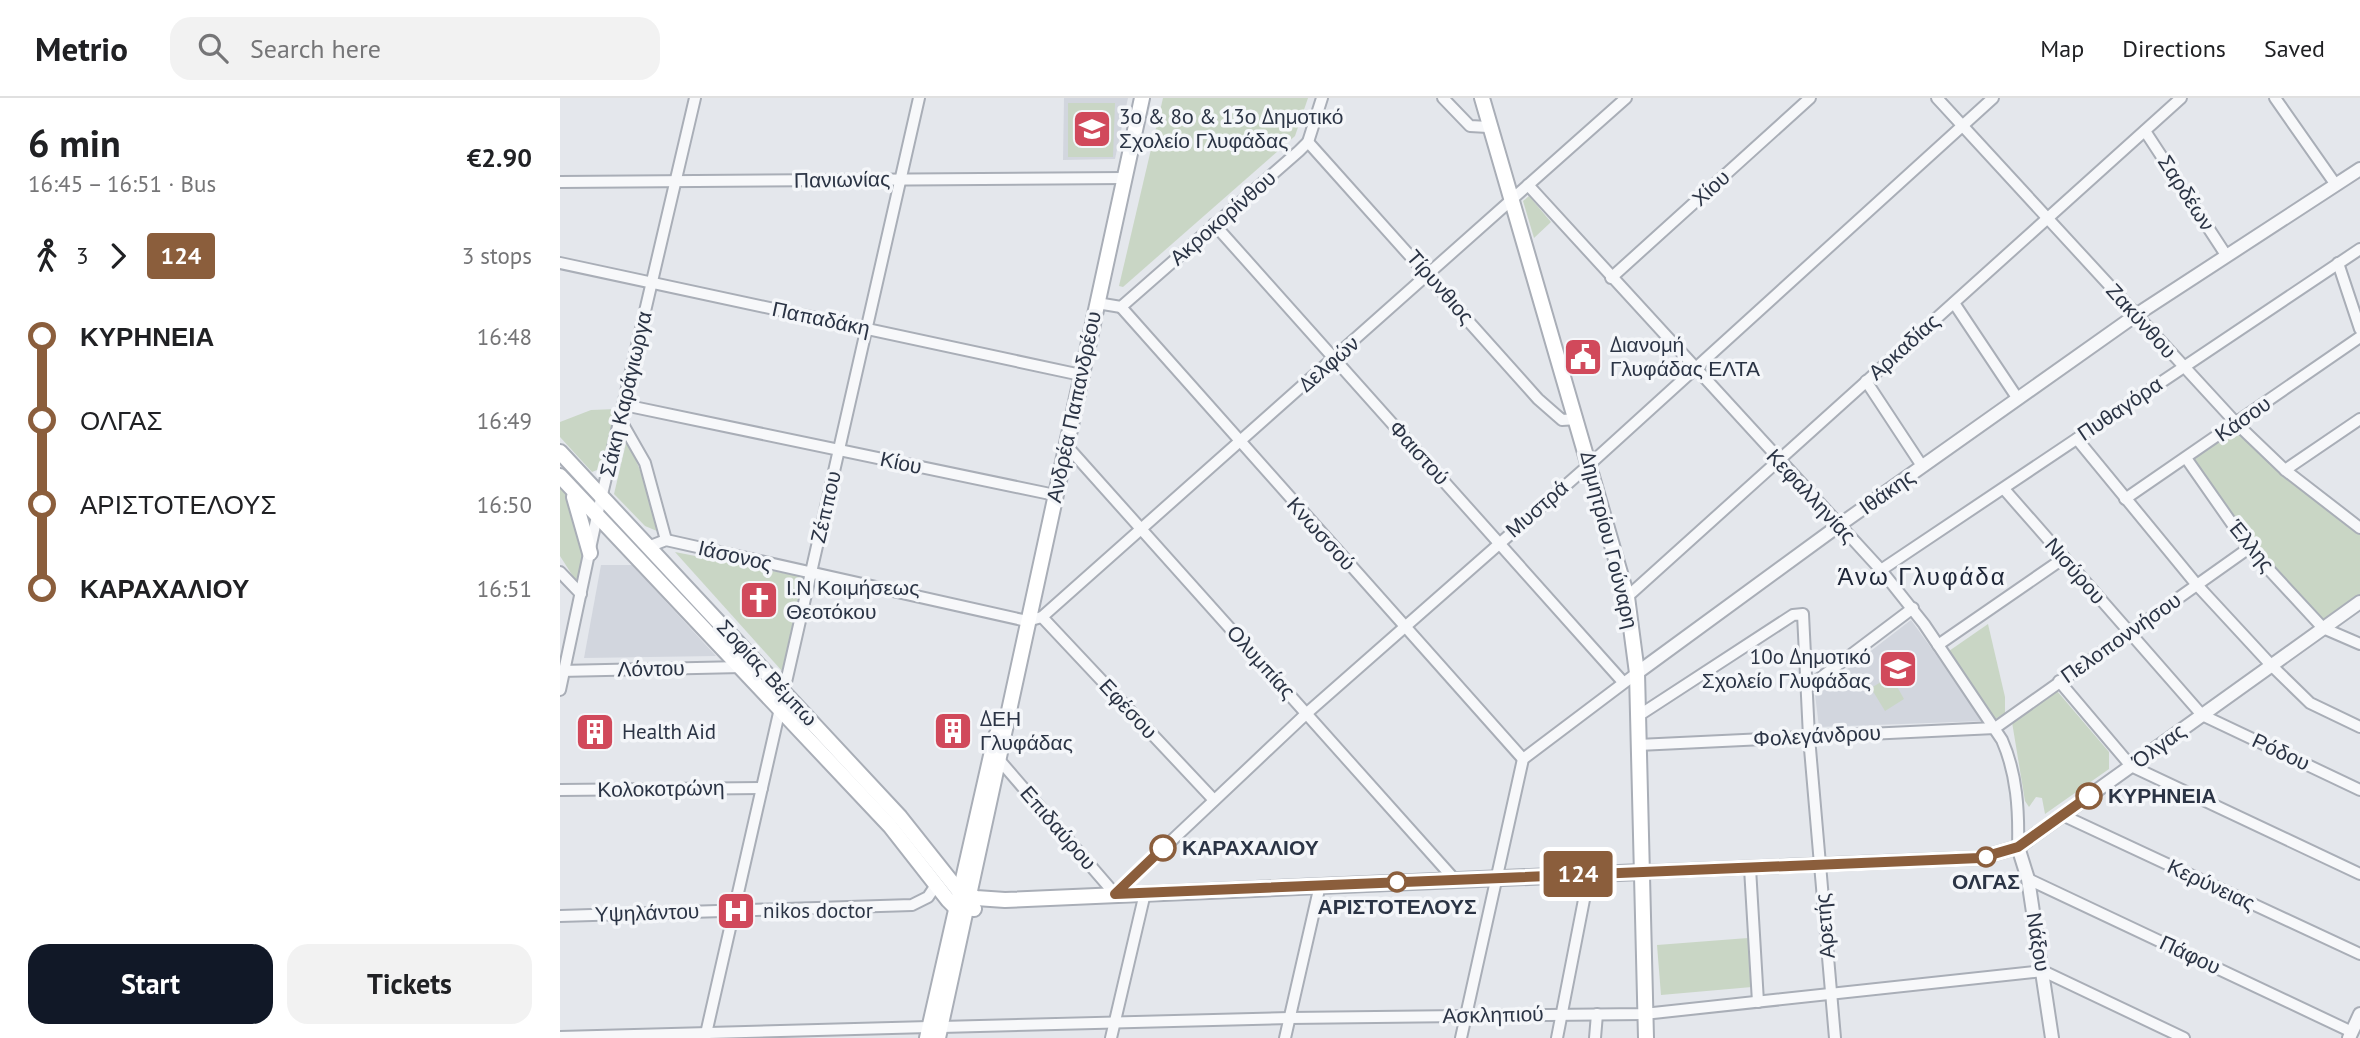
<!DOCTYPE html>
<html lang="en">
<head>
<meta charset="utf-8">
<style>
	body { margin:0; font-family:"PT Sans",sans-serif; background:#f2f2f2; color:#202124; height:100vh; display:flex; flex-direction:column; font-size:26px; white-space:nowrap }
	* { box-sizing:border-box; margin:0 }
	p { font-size:23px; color:#757577 }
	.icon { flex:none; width:38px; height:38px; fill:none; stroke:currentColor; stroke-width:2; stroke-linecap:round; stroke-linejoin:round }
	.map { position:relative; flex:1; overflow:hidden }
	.sheet { display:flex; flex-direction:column; background:#fff; width:560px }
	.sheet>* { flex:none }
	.badge { padding:0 14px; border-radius:5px; font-size:24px; line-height:46px }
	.map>.badge { position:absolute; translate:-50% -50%; box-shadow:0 0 0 4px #fff }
	.legs { display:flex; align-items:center; gap:10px; height:77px; padding:0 28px; font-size:23px }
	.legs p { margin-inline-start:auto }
	.headline { display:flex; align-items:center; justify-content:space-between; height:119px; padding:0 28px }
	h1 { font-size:38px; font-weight:700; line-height:52px }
	.primary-button { display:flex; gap:14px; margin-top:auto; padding:14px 28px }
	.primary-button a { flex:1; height:80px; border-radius:21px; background:#111827; color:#fff; font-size:28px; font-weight:700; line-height:80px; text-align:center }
	.primary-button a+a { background:#f2f2f2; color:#202124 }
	ul { padding:0 28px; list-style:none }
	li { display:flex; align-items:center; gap:24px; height:84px; font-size:26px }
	li i { display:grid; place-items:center; width:10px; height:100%; margin:0 9px; background:currentColor }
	li i::after { content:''; width:18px; height:18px; margin:-9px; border:5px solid; border-radius:50%; background:#fff }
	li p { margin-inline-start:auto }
	li:first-child i { background:linear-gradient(#0000 50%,currentColor 0) }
	li:last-child i { background:linear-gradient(currentColor 50%,#0000 0) }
	header { display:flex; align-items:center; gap:42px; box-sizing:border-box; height:98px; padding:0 35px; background:#fff; border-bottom:2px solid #e0e0e0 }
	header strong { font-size:33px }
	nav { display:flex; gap:38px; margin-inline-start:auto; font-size:24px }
	.search { width:490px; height:63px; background:#f2f2f2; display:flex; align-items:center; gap:18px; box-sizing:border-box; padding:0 24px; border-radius:21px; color:#757577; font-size:26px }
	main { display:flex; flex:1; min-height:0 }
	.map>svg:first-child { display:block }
	.built { fill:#d2d6de }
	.green { fill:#c9d6c5 }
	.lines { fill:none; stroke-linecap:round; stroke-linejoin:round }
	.minor-casing { stroke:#a9aeb7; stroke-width:14 }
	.tertiary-casing { stroke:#a9aeb7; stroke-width:16 }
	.secondary-casing { stroke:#a9aeb7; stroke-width:18 }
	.minor { stroke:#f7f8fa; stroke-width:10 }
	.tertiary { stroke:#f7f8fa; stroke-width:12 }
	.secondary { stroke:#fff; stroke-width:14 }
	.line-1-casing { stroke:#fff; stroke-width:16 }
	.line-1 { stroke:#8b5e3c; stroke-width:10 }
	.stop-1-dot { fill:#fff; stroke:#8b5e3c; stroke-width:3.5 }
	.labels { text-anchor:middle; stroke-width:7; stroke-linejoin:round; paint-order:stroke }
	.poi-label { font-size:21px; fill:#2b3445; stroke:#f4f6f9; text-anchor:start }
	.street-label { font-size:21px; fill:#2b3445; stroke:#f4f6f9 }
	.stop-label { font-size:21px; font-weight:bold; fill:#2b3445; stroke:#f4f6f9; text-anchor:start }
	.quarter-label { font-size:24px; letter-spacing:2px; fill:#1d2536; stroke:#f4f6f9 }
</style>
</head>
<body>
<header>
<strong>Metrio</strong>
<div class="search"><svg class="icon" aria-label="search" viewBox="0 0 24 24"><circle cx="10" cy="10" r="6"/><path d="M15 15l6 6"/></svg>Search here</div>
<nav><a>Map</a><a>Directions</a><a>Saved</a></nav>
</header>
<main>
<section class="sheet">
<div class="headline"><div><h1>6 min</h1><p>16:45 – 16:51 · Bus</p></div><b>€2.90</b></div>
<div class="legs"><svg class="icon" aria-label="walk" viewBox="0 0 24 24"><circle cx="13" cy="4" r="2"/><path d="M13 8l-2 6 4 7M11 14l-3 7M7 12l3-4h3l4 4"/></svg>3<svg class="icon" aria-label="forward" viewBox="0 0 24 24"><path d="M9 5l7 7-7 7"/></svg><b class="badge" style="background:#8b5e3c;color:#fff">124</b><p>3 stops</p></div>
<ul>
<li><i style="color:#8b5e3c"></i><b>ΚΥΡΗΝΕΙΑ</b><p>16:48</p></li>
<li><i style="color:#8b5e3c"></i><span>ΟΛΓΑΣ</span><p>16:49</p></li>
<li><i style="color:#8b5e3c"></i><span>ΑΡΙΣΤΟΤΕΛΟΥΣ</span><p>16:50</p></li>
<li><i style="color:#8b5e3c"></i><b>ΚΑΡΑΧΑΛΙΟΥ</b><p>16:51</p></li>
</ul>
<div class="primary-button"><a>Start</a><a>Tickets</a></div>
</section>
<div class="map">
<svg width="1800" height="940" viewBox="0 0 1800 940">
	<rect width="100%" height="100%" fill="#e4e7ec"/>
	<g class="built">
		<polygon points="504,0 568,0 555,61 503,62"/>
		<polygon points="41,467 72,467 156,558 24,560"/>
		<polygon points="1351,522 1424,623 1259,629 1255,596"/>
	</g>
	<g class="green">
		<polygon points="603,0 748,0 735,38 563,189 559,188"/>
		<polygon points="508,5 555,5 553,59 508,59"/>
		<polygon points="969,98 991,124 974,140 963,103"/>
		<polygon points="57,311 42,370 32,374 0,339 0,324 31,312"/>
		<polygon points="1676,329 1800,434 1800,502 1767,526 1696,451 1632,360"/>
		<polygon points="67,341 89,394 97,433 85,428 54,396"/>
		<path d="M0 385C22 409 26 452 19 482L16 483 0 458Z"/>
		<polygon points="115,454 243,479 222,573"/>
		<polygon points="1428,526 1445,599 1445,615 1432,623 1389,553"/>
		<polygon points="1331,578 1344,601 1325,613 1311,590"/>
		<polygon points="1497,593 1549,654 1549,671 1485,716 1482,700 1476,699 1469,709 1465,703 1452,624"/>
		<polygon points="1188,840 1192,889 1101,897 1097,847"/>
	</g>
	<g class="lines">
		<g class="minor-casing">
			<g id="minor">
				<polyline points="883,0 910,28 928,29"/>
				<polyline points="1377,0 1676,325 1725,372 1800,430"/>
				<polyline points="1715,0 1776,87"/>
				<polyline points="1585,33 1666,157"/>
				<polyline points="748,44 978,301 1002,322 1017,321"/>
				<polyline points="0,84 565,80"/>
				<path d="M968 87 1321 472 1364 526 1442 642C1457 676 1459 713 1458 749"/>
				<polyline points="654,126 1063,584"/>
				<polyline points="0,165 521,277"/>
				<polyline points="1778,165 1800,231"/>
				<polyline points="1051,180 1250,0"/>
				<polyline points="537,205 561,209 739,53 748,44 762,0"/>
				<polyline points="1394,205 1458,301"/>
				<polyline points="561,209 963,661"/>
				<polyline points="1306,283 1362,368"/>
				<polyline points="64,307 495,397"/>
				<polyline points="61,323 85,365 106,442"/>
				<polyline points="1517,341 1637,487 1711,567 1750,605 1800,629"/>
				<polyline points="506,347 895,782"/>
				<polyline points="1626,360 1689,450 1763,530 1800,546"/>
				<polyline points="1725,372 1800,321"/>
				<polyline points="1444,391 1642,617 1800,692"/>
				<polyline points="1565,401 1800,239"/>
				<polyline points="88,449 106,442 467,523 482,519 1066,0"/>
				<polyline points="1321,472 1800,151"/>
				<polyline points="0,474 21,496"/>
				<polyline points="1067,499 1621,0"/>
				<polyline points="482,519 654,702"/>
				<polyline points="1378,547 1504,460"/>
				<polyline points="0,573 182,569"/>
				<polyline points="1499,583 1571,668 1800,776"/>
				<polyline points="1247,590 1353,510"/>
				<polyline points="0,592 37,418 135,0"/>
				<polyline points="1078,618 1233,517 1243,516 1249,639 1275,940"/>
				<polyline points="1078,647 1435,630 1689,450"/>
				<polyline points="441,664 555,796 747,615 1030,366 1433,0"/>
				<polyline points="0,692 202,690"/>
				<polyline points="1502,717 1800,856"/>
				<polyline points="1190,770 1198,904"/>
				<polyline points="1468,781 1792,934"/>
				<polyline points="0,818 352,807 368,799 376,787"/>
				<polyline points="381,929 730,920 1084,916 1483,873 1624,940"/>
				<polyline points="0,939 369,929"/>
				<polyline points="145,940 359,0"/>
				<polyline points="551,940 585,795"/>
				<polyline points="725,940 760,787"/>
				<polyline points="901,940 963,661 1077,575"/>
				<polyline points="997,940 1029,776"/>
				<polyline points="1035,940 1037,916"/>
			</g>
		</g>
		<g class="tertiary-casing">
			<g id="tertiary">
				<polyline points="1077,575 1278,428 1576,217 1800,71"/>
				<polyline points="1458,749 1468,781 1492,940"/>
				<polyline points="1081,774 1420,760 1458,749 1800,504"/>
				<polyline points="1789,940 1800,916"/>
			</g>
		</g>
		<g class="secondary-casing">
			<g id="secondary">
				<polyline points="922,0 1067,499 1077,575 1086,940"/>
				<polyline points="0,354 340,719 398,792 416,800 445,802 1081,774"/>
				<polyline points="0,378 330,728 388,802 395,809 414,811"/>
				<polyline points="14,399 30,455"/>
				<polyline points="367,940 435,640 444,622"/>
				<polyline points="378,940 582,0"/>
			</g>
		</g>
		<use href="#minor" class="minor"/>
		<use href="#tertiary" class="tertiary"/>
		<use href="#secondary" class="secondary"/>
	</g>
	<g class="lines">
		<g class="line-1-casing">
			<polyline id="line-1" points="603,750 555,796 1420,760 1458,749 1529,698"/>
		</g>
		<use href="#line-1" class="line-1"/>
	</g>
	<defs>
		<g id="school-square" transform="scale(2.0125)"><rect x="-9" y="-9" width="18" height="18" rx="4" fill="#d1495b" stroke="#f4f6f9"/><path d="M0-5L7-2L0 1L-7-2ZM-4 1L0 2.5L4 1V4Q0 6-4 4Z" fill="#fff"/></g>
		<g id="civic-square" transform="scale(2.0125)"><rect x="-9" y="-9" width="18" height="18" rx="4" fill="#d1495b" stroke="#f4f6f9"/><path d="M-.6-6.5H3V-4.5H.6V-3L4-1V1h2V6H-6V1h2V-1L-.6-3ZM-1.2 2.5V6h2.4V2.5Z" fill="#fff"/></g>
		<g id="church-square" transform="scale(2.0125)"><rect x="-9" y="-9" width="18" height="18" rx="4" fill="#d1495b" stroke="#f4f6f9"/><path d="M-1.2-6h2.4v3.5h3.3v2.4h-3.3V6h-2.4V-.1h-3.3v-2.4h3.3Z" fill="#fff"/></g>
		<g id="building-square" transform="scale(2.0125)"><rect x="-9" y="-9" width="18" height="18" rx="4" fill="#d1495b" stroke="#f4f6f9"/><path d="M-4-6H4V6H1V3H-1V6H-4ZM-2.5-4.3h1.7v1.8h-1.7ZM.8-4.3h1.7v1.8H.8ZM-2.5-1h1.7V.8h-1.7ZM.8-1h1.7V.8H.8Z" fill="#fff"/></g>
		<g id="hospital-square" transform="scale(2.0125)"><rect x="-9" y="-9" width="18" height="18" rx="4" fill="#d1495b" stroke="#f4f6f9"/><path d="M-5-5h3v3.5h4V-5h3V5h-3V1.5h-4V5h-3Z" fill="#fff"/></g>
	</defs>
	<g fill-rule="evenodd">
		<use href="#school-square" x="532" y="31"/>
		<use href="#civic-square" x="1023" y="259"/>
		<use href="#church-square" x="199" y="502"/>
		<use href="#school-square" x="1338" y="571"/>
		<use href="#building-square" x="393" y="633"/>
		<use href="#building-square" x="35" y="634"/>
		<use href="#hospital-square" x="176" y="813"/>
	</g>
	<g class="stop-1-dot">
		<circle cx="1529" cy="698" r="12"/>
		<circle cx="603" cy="750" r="12"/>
		<circle cx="1426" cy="759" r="9"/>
		<circle cx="837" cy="784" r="9"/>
	</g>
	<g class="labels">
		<g class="poi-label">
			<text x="559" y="26">3ο &amp; 8ο &amp; 13ο Δημοτικό<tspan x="559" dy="24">Σχολείο Γλυφάδας</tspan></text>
			<text x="1050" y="254">Διανομή<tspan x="1050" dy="24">Γλυφάδας ΕΛΤΑ</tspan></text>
			<text x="226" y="497">Ι.Ν Κοιμήσεως<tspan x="226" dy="24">Θεοτόκου</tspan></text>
			<text x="1311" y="566" text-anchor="end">10o Δημοτικό<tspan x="1311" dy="24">Σχολείο Γλυφάδας</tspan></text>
			<text x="420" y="628">ΔΕΗ<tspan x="420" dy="24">Γλυφάδας</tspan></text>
			<text x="62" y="641">Health Aid</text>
			<text x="203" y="820">nikos doctor</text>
		</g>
		<g class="street-label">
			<text transform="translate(282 82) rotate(-1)" y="7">Πανιωνίας</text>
			<text transform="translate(1151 90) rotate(-42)" y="7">Χίου</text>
			<text transform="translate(1626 95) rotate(57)" y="7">Σαρδέων</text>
			<text transform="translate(663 120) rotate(-41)" y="7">Ακροκορίνθου</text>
			<text transform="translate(880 189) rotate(49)" y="7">Τίρυνθιος</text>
			<text transform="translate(261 221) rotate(12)" y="7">Παπαδάκη</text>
			<text transform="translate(1581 223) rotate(48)" y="7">Ζακύνθου</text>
			<text transform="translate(1344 249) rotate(-42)" y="7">Αρκαδίας</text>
			<text transform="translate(769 266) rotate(-41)" y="7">Δελφών</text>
			<text transform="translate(66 296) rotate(-77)" y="7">Σάκη Καράγιωργα</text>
			<text transform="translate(514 309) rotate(-78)" y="7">Ανδρέα Παπανδρέου</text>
			<text transform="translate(1560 311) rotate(-34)" y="7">Πυθαγόρα</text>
			<text transform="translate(1683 321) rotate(-35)" y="7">Κάσου</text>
			<text transform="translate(859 355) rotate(48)" y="7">Φαιστού</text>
			<text transform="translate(341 365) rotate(12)" y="7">Κίου</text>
			<text transform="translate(1327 394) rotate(-35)" y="7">Ιθάκης</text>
			<text transform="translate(1251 398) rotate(47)" y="7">Κεφαλληνίας</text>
			<text transform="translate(266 409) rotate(-77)" y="7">Ζέππου</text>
			<text transform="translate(977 411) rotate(-41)" y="7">Μυστρά</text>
			<text transform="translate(761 436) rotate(48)" y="7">Κνωσσού</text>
			<text transform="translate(1049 442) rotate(76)" y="7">Δημητρίου Γούναρη</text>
			<text transform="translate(1691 448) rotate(51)" y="7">Έλλης</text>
			<text transform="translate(175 458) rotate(13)" y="7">Ιάσονος</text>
			<text transform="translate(1515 473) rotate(49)" y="7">Νισύρου</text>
			<text transform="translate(1561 540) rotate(-35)" y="7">Πελοποννήσου</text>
			<text transform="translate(701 564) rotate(48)" y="7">Ολυμπίας</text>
			<text transform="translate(91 571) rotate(-1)" y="7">Λόντου</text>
			<text transform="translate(207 575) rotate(47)" y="7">Σοφίας Βέμπω</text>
			<text transform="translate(568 611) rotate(47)" y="7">Εφέσου</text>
			<text transform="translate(1257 638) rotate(-3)" y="7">Φολεγάνδρου</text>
			<text transform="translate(1599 648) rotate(-36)" y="7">Όλγας</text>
			<text transform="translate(1721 654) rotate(25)" y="7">Ρόδου</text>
			<text transform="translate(101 691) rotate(-1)" y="7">Κολοκοτρώνη</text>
			<text transform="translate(498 730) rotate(49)" y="7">Επιδαύρου</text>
			<text transform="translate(1651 787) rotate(25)" y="7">Κερύνειας</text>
			<text transform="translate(87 815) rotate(-2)" y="7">Υψηλάντου</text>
			<text transform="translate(1265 828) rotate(-95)" y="7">Αρετής</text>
			<text transform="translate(1478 844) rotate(81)" y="7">Νάξου</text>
			<text transform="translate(1630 857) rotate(25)" y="7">Πάφου</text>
			<text transform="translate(933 917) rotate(-1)" y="7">Ασκληπιού</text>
		</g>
		<g class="stop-label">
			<text x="1548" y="705">ΚΥΡΗΝΕΙΑ</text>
			<text x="622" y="757">ΚΑΡΑΧΑΛΙΟΥ</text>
			<text x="1426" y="791" text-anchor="middle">ΟΛΓΑΣ</text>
			<text x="837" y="816" text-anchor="middle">ΑΡΙΣΤΟΤΕΛΟΥΣ</text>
		</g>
		<g class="quarter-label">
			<text x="1362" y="487">Άνω Γλυφάδα</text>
		</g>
	</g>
</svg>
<b class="badge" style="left:1018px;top:776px;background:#8b5e3c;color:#fff">124</b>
</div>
</main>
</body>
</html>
